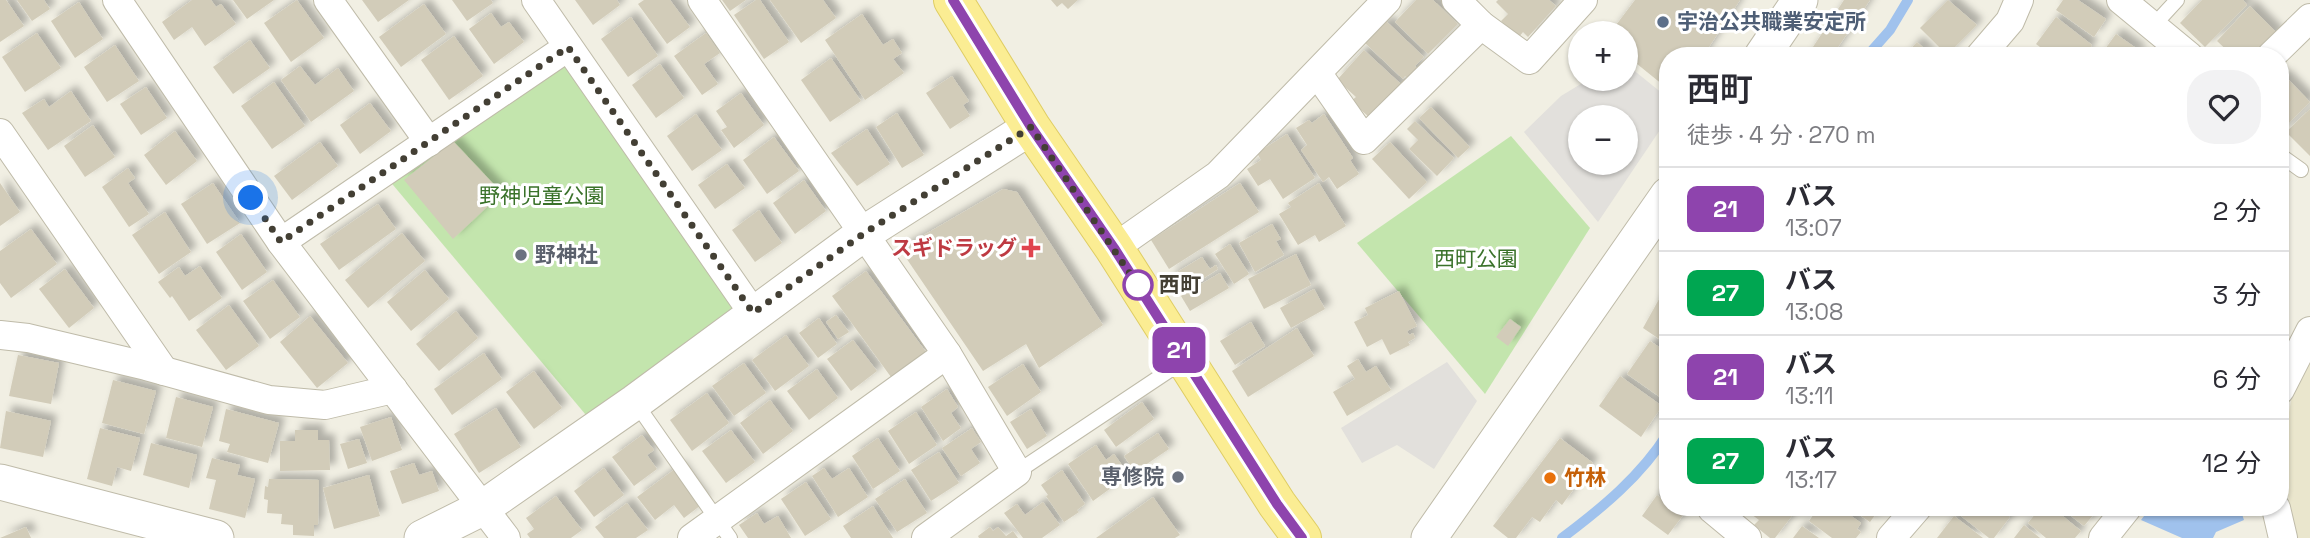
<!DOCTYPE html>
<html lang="ja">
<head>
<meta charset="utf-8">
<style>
	body { margin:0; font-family:"Space Grotesk","Noto Sans JP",sans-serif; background:#f2f2f3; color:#2b2b33; height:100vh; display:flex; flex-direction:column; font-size:26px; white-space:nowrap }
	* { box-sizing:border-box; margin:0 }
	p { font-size:23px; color:#7c7c81 }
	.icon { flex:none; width:38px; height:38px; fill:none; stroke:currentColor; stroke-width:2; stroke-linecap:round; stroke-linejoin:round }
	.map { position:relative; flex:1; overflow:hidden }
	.sheet { position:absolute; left:1659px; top:47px; width:630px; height:469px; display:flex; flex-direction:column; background:#fff; border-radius:28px; box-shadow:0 2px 5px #0004 }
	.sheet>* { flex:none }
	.badge { padding:0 14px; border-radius:10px; font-size:24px; line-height:46px }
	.fabs { position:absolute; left:1568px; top:21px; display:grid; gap:14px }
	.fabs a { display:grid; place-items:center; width:70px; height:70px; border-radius:50%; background:#fff; box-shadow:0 2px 5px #0004; font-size:35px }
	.you { position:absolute; width:35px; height:35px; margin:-18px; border:5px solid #fff; border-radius:50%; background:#1a73e8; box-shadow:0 0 0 10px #1a73e833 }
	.map>.badge { position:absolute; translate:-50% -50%; box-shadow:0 0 0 4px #fff }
	.round { display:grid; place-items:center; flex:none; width:74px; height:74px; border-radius:28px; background:#f2f2f3 }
	.overview { display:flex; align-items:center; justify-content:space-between; height:119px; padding:0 28px }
	h1 { font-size:33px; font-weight:600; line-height:52px }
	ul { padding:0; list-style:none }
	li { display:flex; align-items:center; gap:21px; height:84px; padding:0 28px; border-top:2px solid #e1e1e2 }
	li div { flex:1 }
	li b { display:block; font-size:26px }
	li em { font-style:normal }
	li .badge { min-width:77px; font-weight:700; text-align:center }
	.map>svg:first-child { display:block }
	.education { fill:#eae6cd }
	.green { fill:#c3e5ad }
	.parking { fill:#e2e0dc; fill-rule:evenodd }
	.water { fill:#a0c2ed }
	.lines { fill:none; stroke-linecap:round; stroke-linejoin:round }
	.stream { stroke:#a0c2ed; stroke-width:10 }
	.building { fill:#d2ccb9; filter:url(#shadow) }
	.service-casing { stroke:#bfbba9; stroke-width:16 }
	.minor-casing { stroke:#bfbba9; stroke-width:30 }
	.tertiary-casing { stroke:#bfbba9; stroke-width:37 }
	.primary-casing { stroke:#dfcd63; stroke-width:40 }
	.service { stroke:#fff; stroke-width:14 }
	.minor { stroke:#fff; stroke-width:28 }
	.tertiary { stroke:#fff; stroke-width:35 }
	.primary { stroke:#fbed93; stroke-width:38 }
	.line-casing { stroke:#fff; stroke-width:16 }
	.line { stroke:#8e44ad; stroke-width:10 }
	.walk { stroke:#433f34; stroke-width:7; stroke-dasharray:0 12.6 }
	.service-dot { fill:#5c6f8a; stroke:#fff; stroke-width:2.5 }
	.health-dot { fill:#e0444e; stroke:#fff; stroke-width:2.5 }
	.worship-dot { fill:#6b7280; stroke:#fff; stroke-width:2.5 }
	.stop-dot { fill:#fff; stroke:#8e44ad; stroke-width:3.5 }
	.food-dot { fill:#e8710a; stroke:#fff; stroke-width:2.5 }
	.labels { text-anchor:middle; stroke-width:6; stroke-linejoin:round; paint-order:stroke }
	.service-label { font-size:21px; font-weight:bold; fill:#4e5e75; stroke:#fff; text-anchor:start }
	.park-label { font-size:21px; fill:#3a722a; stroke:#fff }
	.health-label { font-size:21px; font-weight:bold; fill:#be3a42; stroke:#fff; text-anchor:end }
	.worship-label { font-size:21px; font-weight:bold; fill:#5b616d; stroke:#fff; text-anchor:start }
	.stop-label { font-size:21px; font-weight:bold; fill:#433f34; stroke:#fff; text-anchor:start }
	.food-label { font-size:21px; font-weight:bold; fill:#c56008; stroke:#fff; text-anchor:start }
</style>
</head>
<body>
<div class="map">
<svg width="2310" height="538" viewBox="0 0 2310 538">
	<defs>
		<filter id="shadow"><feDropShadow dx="6" dy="-6" stdDeviation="3.5" flood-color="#0004"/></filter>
	</defs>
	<rect width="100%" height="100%" fill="#f1efe3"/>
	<polygon class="education" points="2310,359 2310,538 2297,538 2287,491 2287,424 2291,401"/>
	<g class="green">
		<polygon points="568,47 753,313 596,427 383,173"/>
		<polygon points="1511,136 1590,228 1485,394 1357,243"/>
	</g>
	<g class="parking">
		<path d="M1626 64 1668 98V118L1598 222 1524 132 1561 96 1589 79H1626ZM1626 117V163H1580V117Z"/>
		<polygon points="1447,362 1477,401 1434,469 1397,445 1362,463 1341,428"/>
	</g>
	<polygon class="water" points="2150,508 2240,508 2244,520 2216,532 2213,538 2182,538 2141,520"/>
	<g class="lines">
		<g class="stream">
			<polyline points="1867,56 1890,30 1908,0"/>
			<path d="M1562 538C1602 508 1641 476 1668 433"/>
		</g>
	</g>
	<g class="building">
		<polygon points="0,0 6,0 24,26 0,42"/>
		<polygon points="17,0 44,0 50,9 32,21"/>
		<polygon points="192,0 211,0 216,7 221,4 236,24 205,46 192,27 174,40 162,22"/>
		<polygon points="233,0 274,0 247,19"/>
		<polygon points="297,0 324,38 291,62 264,23"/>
		<polygon points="362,0 409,0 378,22"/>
		<polygon points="452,0 491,0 493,3 467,21"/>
		<polygon points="575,0 617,0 620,5 593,25"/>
		<polygon points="644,0 670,0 690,27 667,44 638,4"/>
		<polygon points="722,0 746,0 730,11"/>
		<polygon points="756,0 760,0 789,42 764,59 734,15"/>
		<polygon points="770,0 823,0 836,18 801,43"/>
		<polygon points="1051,0 1078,0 1068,9 1062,3 1057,7"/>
		<polygon points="1416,0 1433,0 1458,24 1428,54 1395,22"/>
		<polygon points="1498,0 1549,0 1556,6 1528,37 1523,32 1519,37 1501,21 1508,14 1496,2"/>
		<polygon points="1635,0 1740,0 1703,56 1668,56 1668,89 1626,55 1626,33 1610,33"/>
		<polygon points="1844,0 1870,0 1832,56 1807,56"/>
		<polygon points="1948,0 1977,25 1947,55 1920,28"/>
		<polygon points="2063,0 2078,0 2106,19 2094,37 2056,10"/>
		<polygon points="2202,0 2243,0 2247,5 2205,47 2180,23"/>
		<polygon points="79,2 103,39 75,58 51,21"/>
		<polygon points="424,4 446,34 401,67 379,37"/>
		<polygon points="2250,6 2278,34 2257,56 2233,56 2217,41"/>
		<polygon points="491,13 501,27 509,22 524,42 494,64 469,29"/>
		<polygon points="862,14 883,45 893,39 902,53 893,59 904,73 865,100 825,40"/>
		<polygon points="631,17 658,56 628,77 601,39"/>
		<polygon points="2056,17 2092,45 2084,56 2052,56 2036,44"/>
		<polygon points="1386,21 1424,57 1415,66 1419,70 1409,80 1405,76 1403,79 1365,43"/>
		<polygon points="37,33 61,68 25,92 2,57"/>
		<polygon points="706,33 720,53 704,64 718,84 702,95 674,56"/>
		<polygon points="2116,34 2140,51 2137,56 2100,56"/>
		<polygon points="454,36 483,76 449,100 421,60"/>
		<polygon points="250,40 270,68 233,94 213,67"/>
		<polygon points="1917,42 1932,56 1904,56"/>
		<polygon points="115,45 139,81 107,102 84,67"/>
		<polygon points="1364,50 1403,86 1370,118 1351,101 1356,97 1337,80"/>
		<polygon points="831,58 861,101 830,122 801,80"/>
		<polygon points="660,64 684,98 656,118 632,85"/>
		<polygon points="300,66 315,85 338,68 354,91 311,122 281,80"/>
		<polygon points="2284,75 2310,102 2280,132 2280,78"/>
		<polygon points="952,76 969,101 963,105 970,116 950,129 926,93"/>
		<polygon points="274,82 305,126 272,149 241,106"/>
		<polygon points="146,87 167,118 141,135 120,104"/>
		<polygon points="71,91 91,121 48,150 22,113 44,99 49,107"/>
		<polygon points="741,93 764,125 734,148 721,130 727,127 716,111"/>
		<polygon points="370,103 391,131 360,154 340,125"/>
		<polygon points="1431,107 1470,147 1458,158 1419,118"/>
		<polygon points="2310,109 2310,156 2286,132"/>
		<polygon points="897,113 924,155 902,168 876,127"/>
		<polygon points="696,114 722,150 692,171 667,136"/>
		<polygon points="1324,114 1353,158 1350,160 1359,174 1337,189 1329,177 1323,182 1301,150 1307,145 1296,128 1309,120 1312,123"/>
		<polygon points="1415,121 1454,158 1437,176 1409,149 1418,140 1407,129"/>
		<polygon points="93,125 115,157 85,177 64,146"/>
		<polygon points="867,129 890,164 857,186 831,153"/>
		<polygon points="175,131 197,161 166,185 144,155"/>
		<polygon points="1287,134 1315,178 1283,199 1270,179 1258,186 1247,169 1261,160 1257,153"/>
		<polygon points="774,137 799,171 767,194 743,160"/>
		<polygon points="453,141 502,193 453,239 404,180"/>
		<polygon points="320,142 338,166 292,200 274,176"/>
		<polygon points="1390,142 1427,182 1409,199 1372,159"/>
		<polygon points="727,164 745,188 715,209 698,185"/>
		<polygon points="128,168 135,178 128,183 149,214 129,227 102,187"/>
		<polygon points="804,180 826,211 795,234 773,203"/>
		<polygon points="0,183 20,212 0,226"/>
		<polygon points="213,183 240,223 207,244 181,204"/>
		<polygon points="1240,183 1259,212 1169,269 1151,240"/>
		<polygon points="1319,183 1346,226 1319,242 1315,235 1298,245 1279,214 1291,207 1288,203"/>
		<polygon points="1003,189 1017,192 1103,325 1039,368 1026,344 983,371 900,249"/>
		<polygon points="378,204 396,229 339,270 320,244"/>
		<polygon points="759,210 782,243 755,262 732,230"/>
		<polygon points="165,212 191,252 159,274 132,235"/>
		<polygon points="1272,224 1281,239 1276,241 1284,255 1255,272 1239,243"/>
		<polygon points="31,229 57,264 11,298 0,283 0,251"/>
		<polygon points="402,233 425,261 368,308 345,280"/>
		<polygon points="241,234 267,272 242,290 216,252"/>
		<polygon points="1230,244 1249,274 1234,284 1215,254"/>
		<polygon points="1296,254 1311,285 1264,309 1248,279"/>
		<polygon points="1202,257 1210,269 1216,265 1218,269 1179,294 1169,277"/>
		<polygon points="200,266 222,298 189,321 172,296 170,298 158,282 179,267 185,276"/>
		<polygon points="65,269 94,308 69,328 39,289"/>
		<polygon points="425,270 449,299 411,331 387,302"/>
		<polygon points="866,271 926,352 891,377 832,296"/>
		<polygon points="1220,273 1229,288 1190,311 1181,296"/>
		<polygon points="273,280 300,317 270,339 243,301"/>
		<polygon points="1668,283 1668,345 1643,328"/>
		<polygon points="1314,289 1325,309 1291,328 1280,308"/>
		<polygon points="1399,291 1417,326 1407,331 1409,335 1413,333 1415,338 1408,342 1410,345 1390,355 1382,339 1367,347 1354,322 1368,315 1365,308"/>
		<polygon points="229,305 259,346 226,370 196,330"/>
		<polygon points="456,311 478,338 439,371 416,344"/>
		<polygon points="836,315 849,332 838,339 826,322"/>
		<polygon points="310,316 348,363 317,388 280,342"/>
		<polygon points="819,318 837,344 818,358 799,333"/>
		<polygon points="1510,319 1521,327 1508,346 1496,337"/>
		<polygon points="1251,322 1265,346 1235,365 1220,341"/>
		<polygon points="1297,328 1314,356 1248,397 1232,371"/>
		<polygon points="786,335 809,366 775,391 752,360"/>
		<polygon points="853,340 877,371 851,391 827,359"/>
		<polygon points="1650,341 1668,353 1668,386 1660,397 1627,374"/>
		<polygon points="484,353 502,379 452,415 434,389"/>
		<polygon points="18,355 59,363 51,404 9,396"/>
		<polygon points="1358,359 1366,372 1376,366 1391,390 1347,416 1333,392 1355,379 1347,366"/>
		<polygon points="744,363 766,393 734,416 712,386"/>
		<polygon points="1023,364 1041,392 1007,416 988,387"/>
		<polygon points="817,369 838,398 809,420 787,391"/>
		<polygon points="534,371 562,408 534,429 506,392"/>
		<polygon points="1620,376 1662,406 1641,437 1599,406"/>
		<polygon points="113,380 156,391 144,434 102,423"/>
		<polygon points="947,389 958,407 951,413 961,428 943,441 921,407"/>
		<polygon points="707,393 729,423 692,451 670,420"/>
		<polygon points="176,397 213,407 202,447 166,438"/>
		<polygon points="770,400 793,431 763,454 740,423"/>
		<polygon points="1142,402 1154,419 1116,447 1104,430"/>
		<polygon points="496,408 521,447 479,473 454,434"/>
		<polygon points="226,409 279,423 268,463 227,452 230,444 219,441"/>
		<polygon points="1031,409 1047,436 1027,449 1010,422"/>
		<polygon points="6,411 51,421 43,457 0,448"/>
		<polygon points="916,412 937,445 909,464 888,431"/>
		<polygon points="391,417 402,450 372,461 360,427"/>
		<polygon points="100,428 140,438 131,471 117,467 112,486 87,479"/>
		<polygon points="972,428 981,442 971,449 980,463 961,476 942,448"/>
		<polygon points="295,430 318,430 318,440 329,440 330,470 280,471 280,441 295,441"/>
		<polygon points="731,430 755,462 726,483 702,451"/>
		<polygon points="1158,433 1169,449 1135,472 1124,456"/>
		<polygon points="642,435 654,450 647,455 657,469 634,486 612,457"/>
		<polygon points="878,438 900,471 873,489 852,456"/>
		<polygon points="1560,438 1593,463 1562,505 1556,500 1540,522 1532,517 1516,538 1508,538 1493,526"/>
		<polygon points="359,439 367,463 348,469 340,444"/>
		<polygon points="151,443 197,455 189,488 143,475"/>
		<polygon points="1096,445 1106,460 1114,454 1129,475 1093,501 1068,464"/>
		<polygon points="939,452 959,483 931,501 911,470"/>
		<polygon points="212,458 240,465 237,475 255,479 245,518 209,509 216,480 206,478"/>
		<polygon points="414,463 419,475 432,471 439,491 402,504 390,471"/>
		<polygon points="679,466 705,502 684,518 674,505 655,520 637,497"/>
		<polygon points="604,468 624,495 594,517 574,491"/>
		<polygon points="824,468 832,479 849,468 868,497 838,517 812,476"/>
		<polygon points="1062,470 1085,504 1077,510 1079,512 1064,522 1046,496 1048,495 1041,485"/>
		<polygon points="369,475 380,516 334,529 323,488"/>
		<polygon points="269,479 319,480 318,525 314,525 314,536 293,535 293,525 281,524 282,514 267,513 268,500 264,499 265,486 268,487"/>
		<polygon points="905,479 927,513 897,532 875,499"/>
		<polygon points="806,482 831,519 805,536 781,499"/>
		<polygon points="1657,495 1668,503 1668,508 1674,508 1684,514 1668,535 1642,516"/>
		<polygon points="556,496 582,530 571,538 530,538 527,534 534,529 526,518"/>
		<polygon points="1153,497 1180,535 1175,538 1096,538"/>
		<polygon points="1043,502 1060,525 1042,538 1023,538 1004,513 1017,504 1025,515"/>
		<polygon points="627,503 648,530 636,538 604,538 595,527"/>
		<polygon points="873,506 893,538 851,538 843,526"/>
		<polygon points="1743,508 1798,508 1775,538 1770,538 1754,525 1759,520"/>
		<polygon points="1818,508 1840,508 1861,523 1857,529 1861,532 1856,538 1832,538 1809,521"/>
		<polygon points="1849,508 1873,508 1878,511 1870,522"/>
		<polygon points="1959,508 1999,508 2010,517 1994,538 1989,538 1956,512"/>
		<polygon points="2040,508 2053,508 2081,531 2075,538 2046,538 2028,523"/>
		<polygon points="2061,508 2099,508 2084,526"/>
		<polygon points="757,513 764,524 778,516 791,538 748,538 739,525"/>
		<polygon points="1954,516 1983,538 1937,538"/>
		<polygon points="2024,525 2040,538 2014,538"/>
		<polygon points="1802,526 1819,538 1793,538"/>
		<polygon points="26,527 31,538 0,538"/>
		<polygon points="990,527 993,531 998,527 1006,536 1013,531 1018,538 979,538 978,536"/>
	</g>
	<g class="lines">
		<g class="service-casing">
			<g id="service">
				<polyline points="2154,25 2177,0"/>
				<polyline points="2280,155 2301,170"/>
				<polyline points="635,402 730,538"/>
				<polyline points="1017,472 1185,360"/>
			</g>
		</g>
		<g class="minor-casing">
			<g id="minor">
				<polyline points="117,0 281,242 506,538"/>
				<polyline points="328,0 429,142"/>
				<polyline points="536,0 753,313"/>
				<polyline points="702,0 947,354 1017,472 926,538"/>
				<polyline points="1456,0 1481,25 1529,60 1583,0"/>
				<polyline points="2121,0 2189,56"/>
				<polyline points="1980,56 2010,21 2019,0"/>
				<polyline points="2271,56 2310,18"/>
				<polyline points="1318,74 1364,140 1481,25"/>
				<polyline points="0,133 164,371"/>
				<polyline points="281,242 568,47"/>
				<polyline points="1114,248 1218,175 1387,0"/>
				<polyline points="0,335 28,338 146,366 269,400 325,405 393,389"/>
				<polyline points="2280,390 2310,331"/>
				<polyline points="1713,508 1712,509 1747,538"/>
				<polyline points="2276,508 2283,538"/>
				<polyline points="692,538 947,354"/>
				<polyline points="1891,538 1917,508"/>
				<polyline points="2103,538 2127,508"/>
			</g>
		</g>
		<g class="tertiary-casing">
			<g id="tertiary">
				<polyline points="1762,56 1800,0"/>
				<polyline points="0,482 216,538"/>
				<polyline points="422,538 484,507 635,402 863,234 1031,127"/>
				<polyline points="1429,538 1668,195"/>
			</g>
		</g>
		<g class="primary-casing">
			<polyline id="primary" points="953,0 1031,127 1114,248 1277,504 1302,538"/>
		</g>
		<use href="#service" class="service"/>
		<use href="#minor" class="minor"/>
		<use href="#tertiary" class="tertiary"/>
		<use href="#primary" class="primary"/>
	</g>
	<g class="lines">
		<g class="line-casing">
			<polyline id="line" points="953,0 1031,127 1114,248 1277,504 1302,538"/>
		</g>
		<use href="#line" class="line"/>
		<polyline class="walk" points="251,198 281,242 568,47 753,313 863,234 1031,127 1143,293 1138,285"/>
	</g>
	<circle class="service-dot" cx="1663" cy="22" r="7"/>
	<path class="health-dot" d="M1027.5 237.5h7v7h7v7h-7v7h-7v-7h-7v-7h7z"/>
	<g class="worship-dot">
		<circle cx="521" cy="255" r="7"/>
		<circle cx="1178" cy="477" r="7"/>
	</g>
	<circle class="stop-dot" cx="1138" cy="285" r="14"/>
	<circle class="food-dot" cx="1550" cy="478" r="7"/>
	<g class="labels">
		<g class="service-label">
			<text x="1677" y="29">宇治公共職業安定所</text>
		</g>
		<g class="park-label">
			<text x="542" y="203">野神児童公園</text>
			<text x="1476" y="266">西町公園</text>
		</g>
		<g class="health-label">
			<text x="1017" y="255">スギドラッグ</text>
		</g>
		<g class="worship-label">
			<text x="535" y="262">野神社</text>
			<text x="1164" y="484" text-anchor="end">専修院</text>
		</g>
		<g class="stop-label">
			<text x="1159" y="292">西町</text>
		</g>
		<g class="food-label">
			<text x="1564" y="485">竹林</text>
		</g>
	</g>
</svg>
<div class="fabs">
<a>+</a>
<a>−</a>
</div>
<div class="you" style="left:251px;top:198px"></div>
<b class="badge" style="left:1179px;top:350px;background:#8e44ad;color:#fff">21</b>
<section class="sheet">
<div class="overview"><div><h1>西町</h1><p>徒歩 · 4 分 · 270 m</p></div><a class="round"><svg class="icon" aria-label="heart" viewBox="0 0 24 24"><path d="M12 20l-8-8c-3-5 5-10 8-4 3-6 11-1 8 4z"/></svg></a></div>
<ul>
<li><span class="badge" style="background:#8e44ad;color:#fff">21</span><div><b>バス</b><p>13:07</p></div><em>2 分</em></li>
<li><span class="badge" style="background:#00a651;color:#fff">27</span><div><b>バス</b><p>13:08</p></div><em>3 分</em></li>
<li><span class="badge" style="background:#8e44ad;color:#fff">21</span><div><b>バス</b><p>13:11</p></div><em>6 分</em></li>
<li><span class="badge" style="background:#00a651;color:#fff">27</span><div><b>バス</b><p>13:17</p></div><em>12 分</em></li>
</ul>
</section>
</div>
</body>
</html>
